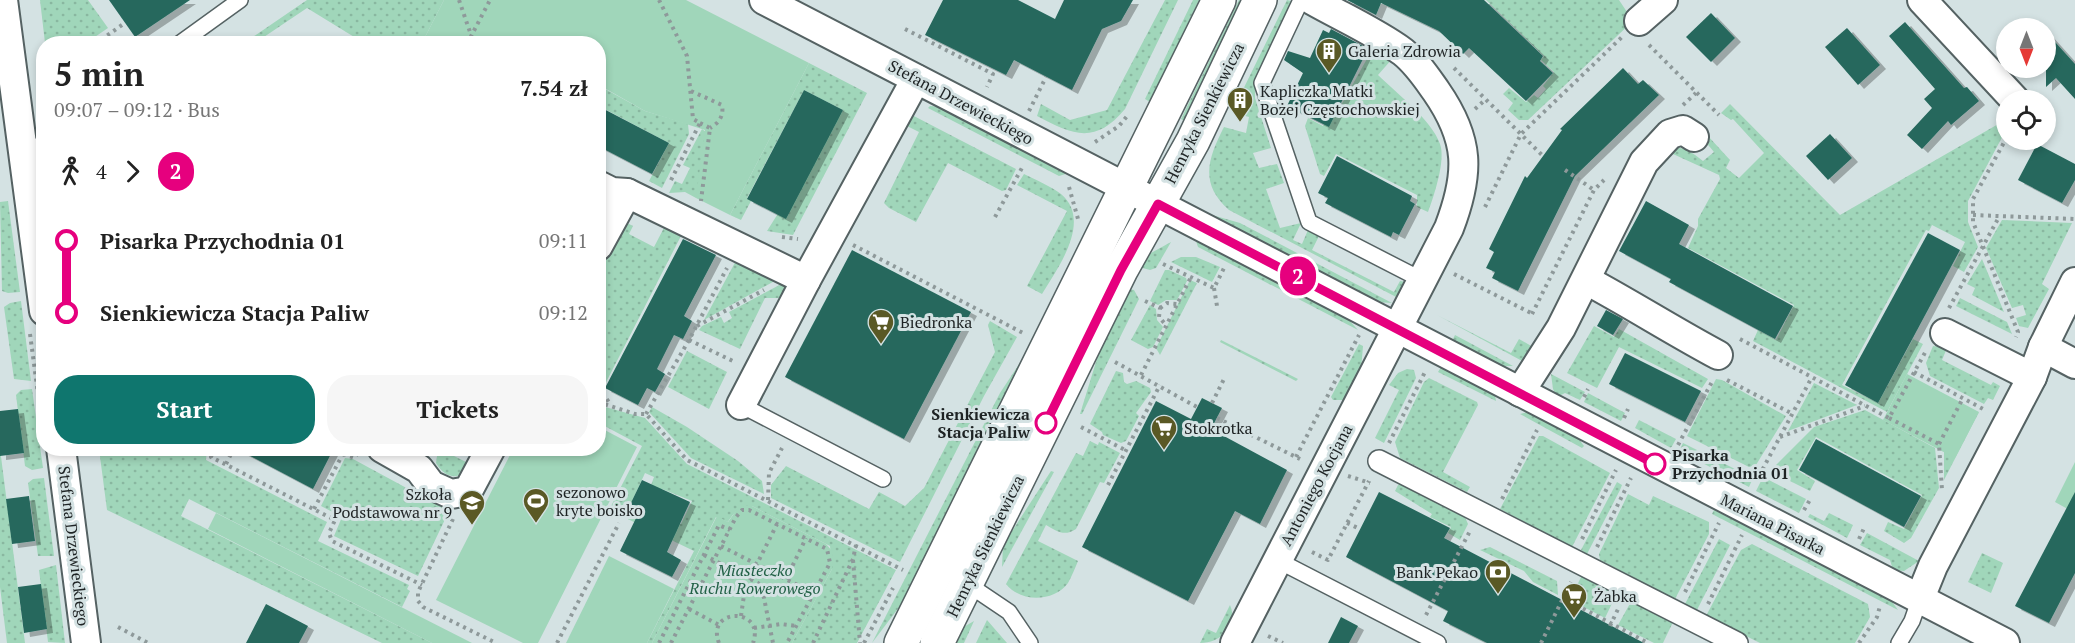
<!DOCTYPE html>
<html lang="en">
<head>
<meta charset="utf-8">
<style>
	body { margin:0; font-family:"PT Serif",serif; background:#f6f6f6; color:#222; height:100vh; display:flex; flex-direction:column; font-size:22px; white-space:nowrap }
	* { box-sizing:border-box; margin:0 }
	p { font-size:20px; color:#767676 }
	.icon { flex:none; width:33px; height:33px; fill:none; stroke:currentColor; stroke-width:2; stroke-linecap:round; stroke-linejoin:round }
	.map { position:relative; flex:1; overflow:hidden }
	.panel { position:absolute; left:36px; top:36px; width:570px; height:420px; display:flex; flex-direction:column; background:#fff; border-radius:24px; box-shadow:0 3px 9px #0003 }
	.panel>* { flex:none }
	.badge { padding:0 12px; border-radius:20px; font-size:21px; line-height:39px }
	.needle { width:39px; rotate:180deg }
	.tools { position:absolute; left:1996px; top:18px; display:grid; gap:12px }
	.tools a { display:grid; place-items:center; width:60px; height:60px; border-radius:50%; background:#fff; box-shadow:0 3px 9px #0003; font-size:30px }
	.map>.badge { position:absolute; translate:-50% -50%; box-shadow:0 0 0 3px #fff }
	.legs { display:flex; align-items:center; gap:9px; height:66px; padding:0 18px; font-size:20px }
	.legs p { margin-inline-start:auto }
	.head { display:flex; align-items:center; justify-content:space-between; height:102px; padding:0 18px }
	h1 { font-size:33px; font-weight:800; line-height:45px }
	.cta { display:flex; gap:12px; margin-top:auto; padding:12px 18px }
	.cta a { flex:1; height:69px; border-radius:24px; background:#0f766e; color:#fff; font-size:24px; font-weight:800; line-height:69px; text-align:center }
	.cta a+a { background:#f6f6f6; color:#222 }
	ul { padding:0 18px; list-style:none }
	li { display:flex; align-items:center; gap:21px; height:72px; font-size:22px }
	li i { display:grid; place-items:center; width:9px; height:100%; margin:0 8px; background:currentColor }
	li i::after { content:''; width:15px; height:15px; margin:-8px; border:4px solid; border-radius:50%; background:#fff }
	li p { margin-inline-start:auto }
	li:first-child i { background:linear-gradient(#0000 50%,currentColor 0) }
	li:last-child i { background:linear-gradient(currentColor 50%,#0000 0) }
	.map>svg:first-child { display:block }
	.grass { fill:url(#grass-dots); fill-rule:evenodd }
	.park { fill:#a0d6ba }
	.building { fill:#26685d; filter:url(#shadow) }
	.lines { fill:none; stroke-linecap:round; stroke-linejoin:round }
	.service-casing { stroke:#556263; stroke-width:18 }
	.pedestrian-casing { stroke:#556263; stroke-width:24 }
	.minor-casing { stroke:#556263; stroke-width:32 }
	.tertiary-casing { stroke:#556263; stroke-width:36 }
	.path { stroke:#8e999a; stroke-width:4; stroke-dasharray:3 4.5; stroke-linecap:butt }
	.service { stroke:#fff; stroke-width:15 }
	.pedestrian { stroke:#fff; stroke-width:21 }
	.minor { stroke:#fff; stroke-width:28 }
	.tertiary { stroke:#fff; stroke-width:33 }
	.line-1-casing { stroke:#fff; stroke-width:14 }
	.line-1 { stroke:#e6007e; stroke-width:9 }
	.stop-1-dot { fill:#fff; stroke:#e6007e; stroke-width:3 }
	.labels { text-anchor:middle; stroke-width:6; stroke-linejoin:round; paint-order:stroke }
	.poi-label { font-size:16px; fill:#1e2324; stroke:#d4e2e3; text-anchor:start }
	.street-label { font-size:16px; fill:#1e2324; stroke:#d4e2e3 }
	.stop-label { font-size:16px; font-weight:bold; fill:#1e2324; stroke:#d4e2e3; text-anchor:end }
	.park-label { font-size:16px; font-style:italic; fill:#216146; stroke:#d4e2e3 }
</style>
</head>
<body>
<div class="map">
<svg width="2075" height="643" viewBox="0 0 2075 643">
	<defs>
		<pattern id="grass-dots" width="8" height="8" patternUnits="userSpaceOnUse" patternTransform="scale(1.5)"><rect width="8" height="8" fill="#a0d6ba"/><path d="M2 2h.1M6 6h.1" fill="none" stroke="#89b7a0" stroke-width="1.8" stroke-linecap="round"/></pattern>
		<filter id="shadow"><feDropShadow dx="6" dy="4" stdDeviation="0" flood-color="#0004"/></filter>
	</defs>
	<rect width="100%" height="100%" fill="#d4e2e3"/>
	<g class="grass">
		<polygon points="40,0 88,0 108,28 86,43 45,43"/>
		<polygon points="307,0 444,0 422,43 364,43 307,8 255,43 244,43"/>
		<path d="M1165 0H1178L1125 109C1095 145 1073 135 1037 116L1041 104 1070 120 1107 110Z"/>
		<polygon points="1193,0 1199,0 1150,102 1145,99"/>
		<polygon points="1239,0 1246,0 1186,122 1181,119"/>
		<path d="M1287 0 1291 1 1290 5 1255 80V98L1271 148 1253 153 1259 168 1277 164 1284 183 1266 189 1280 228 1301 223 1293 240 1302 244 1308 230 1319 236 1312 250 1394 292 1400 281 1406 282 1400 299 1229 210C1199 184 1208 158 1224 127L1246 133 1249 117 1232 112Z"/>
		<polygon points="1486,0 1619,0 1633,21 1528,120 1519,120 1508,110 1513,103 1503,94 1509,88 1526,102 1534,95 1538,98 1546,89 1543,86 1554,72 1541,60 1544,56"/>
		<path d="M1373 48 1392 59 1378 75C1395 92 1432 120 1440 144 1446 160 1434 196 1428 212L1417 207V195L1336 154 1324 176 1320 174 1305 126 1308 118 1323 126 1329 116 1334 118Z"/>
		<polygon points="809,63 867,93 793,235 767,231 843,110 804,90 747,198 751,201 741,220 730,215"/>
		<polygon points="598,85 645,111 688,124 689,134 662,188 649,181 669,143 599,106"/>
		<path d="M1730 104 1840 215 2007 119V128L1968 201V222L1978 247 1964 272 1953 266 1965 242 1932 225 1929 231 1926 230 1842 385 1878 403 1913 339 1923 344 1887 412 1753 341 1758 330 1776 340 1794 305 1688 248 1698 226V219L1720 179 1719 175 1662 149C1680 144 1689 150 1703 161L1714 152 1704 140 1708 136 1730 160 1726 168 1739 178 1764 153 1733 119 1731 120 1721 113Z"/>
		<polygon points="930,106 941,107 1069,173 1059,176 928,108"/>
		<polygon points="910,114 1016,169 1006,190 1002,191 948,163 916,222 889,208 884,203 919,132 903,124"/>
		<polygon points="702,129 706,132 698,196 696,198 685,192 669,193 675,181 682,184 690,168 683,165"/>
		<path d="M1024 174C1036 180 1050 186 1061 194 1093 221 1057 269 1042 294L1027 286 1067 211 1017 185Z"/>
		<polygon points="8,201 20,292 8,293 2,291 0,202"/>
		<polygon points="1212,215 1240,223 1392,303 1377,302"/>
		<polygon points="2002,220 2072,223 2042,284 2049,289 2028,328 2019,326 2016,318 2026,315 2023,305 2012,308 1986,248"/>
		<polygon points="625,222 633,226 629,234 654,247 667,222 683,232 599,396 599,269"/>
		<polygon points="1196,241 1348,319 1358,330 1198,247"/>
		<polygon points="1171,242 1156,268 1150,270 1139,267 1151,253"/>
		<polygon points="738,257 780,278 704,320"/>
		<polygon points="1196,257 1220,267 1212,282 1171,262 1181,257"/>
		<polygon points="1982,259 2004,312 1972,295 1975,288 1967,284"/>
		<polygon points="1165,270 1169,270 1186,278 1187,281 1177,300 1166,300 1158,305 1150,301"/>
		<polygon points="1190,280 1197,283 1160,355 1156,348"/>
		<polygon points="785,282 789,286 784,298 765,298 740,349 699,330 702,326 721,317 724,323 732,318 729,312"/>
		<polygon points="1129,289 1134,290 1139,299 1082,414 1080,414 1100,349"/>
		<polygon points="1960,298 2007,322 2012,334 1956,306"/>
		<polygon points="21,301 31,381 14,379 4,307 10,303"/>
		<polygon points="1150,305 1156,309 1157,320 1163,327 1153,347 1148,349 1131,340"/>
		<polygon points="1437,315 1511,353 1519,339 1533,347 1524,362"/>
		<polygon points="990,321 1017,337 984,396 900,562 771,498 771,485 786,466 869,509 879,492 905,506 924,488 995,352 988,325"/>
		<polygon points="1594,326 1614,337 1619,329 1708,379 1702,388 1619,347 1597,388 1567,373"/>
		<polygon points="1455,335 1513,366 1500,366 1452,341"/>
		<polygon points="1221,340 1298,379 1296,381 1220,342"/>
		<polygon points="1359,344 1363,346 1361,370 1346,400 1333,400 1331,397"/>
		<polygon points="1933,346 1947,348 1942,360 1991,385 1993,382 2000,386 1993,400 1988,398 1984,404 1930,376 1926,363"/>
		<polygon points="687,351 727,372 709,409 668,387"/>
		<polygon points="1027,352 906,598 872,643 1000,393"/>
		<polygon points="1441,367 1495,395 1496,401 1438,372"/>
		<polygon points="1407,369 1414,370 1416,378 1384,443 1375,438 1399,390 1389,385 1398,373"/>
		<polygon points="1116,371 1123,373 1124,382 1127,384 1136,381 1150,388 1151,392 1136,413 1139,416 1126,441 1121,443 1103,435 1102,432 1090,424"/>
		<polygon points="1551,374 1585,392 1580,400 1565,393 1557,397 1553,389"/>
		<polygon points="1429,378 1477,402 1478,405 1443,472 1470,487 1467,492 1400,458 1395,442 1424,382"/>
		<polygon points="1716,379 1722,380 1786,416 1756,465 1749,467 1687,436"/>
		<polygon points="1814,383 1857,405 1788,431"/>
		<polygon points="32,389 43,468 32,470 25,466 16,395 21,390"/>
		<polygon points="1588,393 1625,413 1621,421 1584,402"/>
		<path d="M598 405 645 418 687 464 896 570 857 643H792L832 569 830 546 752 506C740 506 734 512 728 522L716 517 652 643H647L694 551 609 510 642 446 599 423ZM645 473 654 477 639 518 627 512ZM662 489 692 501 681 524 652 511Z"/>
		<polygon points="652,407 687,427 738,461 762,481 764,494 691,458 649,412"/>
		<polygon points="1865,410 1935,448 1939,488 1911,538 1904,543 1884,531 1888,522 1904,529 1922,495 1816,437 1797,470 1815,481 1810,491 1770,471 1814,427"/>
		<polygon points="1528,412 1578,438 1584,446 1582,448 1520,414"/>
		<polygon points="1979,412 1944,480 1944,444"/>
		<polygon points="1639,420 1676,439 1671,448 1635,428"/>
		<polygon points="1539,436 1543,436 1610,473 1572,547 1500,509"/>
		<path d="M1090 441 1098 445 1099 442 1120 453 1104 483 1100 482 1076 529C1064 537 1057 531 1046 525L1038 541 1078 561C1075 568 1072 576 1068 583 1054 602 1021 603 1006 584L1076 453 1083 456Z"/>
		<polygon points="1683,443 1753,478 1749,487 1679,451"/>
		<polygon points="0,449 25,643 7,643 0,587"/>
		<polygon points="99,449 207,449 206,460 327,522 318,541 409,585 407,589 410,591 402,607 189,499 181,516 432,643 382,643 107,510"/>
		<path d="M438 449H440L474 466C460 479 447 481 436 463Z"/>
		<polygon points="345,458 353,459 449,511 418,576 334,536 342,517 321,506"/>
		<polygon points="1051,471 1054,472 1002,567 1003,545"/>
		<polygon points="1763,477 1806,499 1799,513 1756,491"/>
		<polygon points="44,478 54,556 38,556 28,483 33,479"/>
		<polygon points="1617,482 1622,485 1620,490 1587,554 1581,550"/>
		<polygon points="1402,483 1464,515 1468,524 1460,540 1448,533 1451,527 1430,517 1432,514 1395,491 1398,485"/>
		<polygon points="1628,494 1649,505 1653,496 1709,522 1709,534 1675,599 1600,560 1599,554"/>
		<polygon points="1714,510 1890,599 1898,610 1712,514"/>
		<polygon points="1829,513 1853,525 1847,538 1808,517 1810,514 1824,521"/>
		<polygon points="1867,533 1919,561 1904,571 1893,570 1890,560 1860,545"/>
		<polygon points="1719,539 1730,545 1697,610 1685,604"/>
		<polygon points="1752,544 1868,604 1870,617 1855,643 1760,643 1706,616 1741,550"/>
		<polygon points="1490,547 1557,581 1558,595 1533,582 1524,571 1480,550"/>
		<polygon points="1982,553 2003,563 1991,593 1968,582"/>
		<polygon points="56,565 65,643 48,642 39,570"/>
		<polygon points="1582,575 1617,593 1605,618 1570,600"/>
		<polygon points="1632,600 1673,622 1663,643 1654,643 1618,625"/>
		<path d="M1230 605C1239 627 1220 643 1200 643L1207 629 1216 633Z"/>
		<polygon points="987,620 1007,643 976,643"/>
		<polygon points="974,621 964,643 955,643 962,628"/>
	</g>
	<g class="park">
		<polygon points="444,0 686,0 809,63 730,215 696,198 705,130 645,111 599,85 598,44 422,43"/>
		<polygon points="1907,374 1979,412 1955,458 1883,420"/>
		<polygon points="599,427 637,447 538,643 523,643 436,600 513,449 598,448"/>
		<polygon points="2075,462 2075,513 2055,502"/>
		<polygon points="744,506 752,506 826,544 833,552 832,569 792,643 652,643 717,516 728,522 738,508"/>
		<polygon points="216,513 472,643 432,643 208,529"/>
		<polygon points="609,556 674,589 647,643 566,643"/>
	</g>
	<g class="building">
		<polygon points="109,0 190,0 135,37"/>
		<polygon points="943,0 1018,0 1055,19 1064,0 1133,0 1121,21 1102,29 1072,90 1014,60 1006,75 925,35"/>
		<polygon points="1347,0 1484,0 1543,56 1540,61 1553,73 1526,101 1469,48 1463,54 1439,31 1381,3 1376,15"/>
		<polygon points="1711,13 1735,38 1711,62 1686,37"/>
		<polygon points="1905,22 1964,88 1967,87 1979,101 1951,125 1948,121 1922,149 1907,135 1932,108 1924,99 1935,89 1889,36"/>
		<polygon points="1847,28 1880,65 1858,85 1825,47"/>
		<polygon points="1331,29 1363,46 1362,49 1367,51 1329,127 1287,106 1303,73 1284,60 1288,51 1310,58 1323,30 1329,33"/>
		<polygon points="2046,32 2075,64 2075,99 2056,78 2046,87"/>
		<polygon points="1623,68 1638,84 1643,80 1659,95 1575,176 1518,291 1492,278 1495,272 1486,268 1494,252 1489,249 1525,176 1527,178 1562,130 1560,129"/>
		<polygon points="804,90 843,110 786,219 747,199"/>
		<polygon points="598,106 669,143 652,174 598,146"/>
		<polygon points="1830,134 1852,158 1828,180 1806,156"/>
		<polygon points="2037,144 2075,164 2075,180 2062,203 2018,180"/>
		<polygon points="1337,156 1412,196 1410,201 1415,204 1399,235 1393,232 1391,237 1325,203 1328,198 1318,193"/>
		<polygon points="1646,201 1689,225 1679,244 1793,306 1775,339 1669,282 1671,279 1619,251"/>
		<polygon points="1928,233 1960,250 1878,403 1845,385"/>
		<polygon points="683,239 716,255 684,316 692,321 683,339 674,335 657,369 665,374 655,392 647,388 638,405 605,388"/>
		<polygon points="852,250 971,312 904,439 785,377"/>
		<polygon points="1606,310 1623,319 1613,335 1597,326"/>
		<polygon points="1625,353 1701,391 1685,422 1609,384"/>
		<polygon points="1202,398 1222,408 1211,429 1287,470 1260,524 1235,511 1188,601 1082,547 1156,401 1191,419"/>
		<polygon points="18,409 24,453 0,456 0,411"/>
		<polygon points="1816,439 1921,496 1904,527 1799,470"/>
		<polygon points="235,448 334,448 313,489"/>
		<polygon points="642,480 690,502 667,552 681,560 672,577 620,551 638,514 628,509"/>
		<polygon points="1379,492 1450,528 1444,538 1644,643 1487,643 1443,621 1448,611 1346,557"/>
		<polygon points="2075,492 2075,573 2049,623 2015,606"/>
		<polygon points="29,496 35,541 12,544 6,499"/>
		<polygon points="41,584 47,629 24,633 18,587"/>
		<polygon points="266,604 308,626 299,643 246,643"/>
		<polygon points="1341,617 1358,626 1349,643 1328,643"/>
	</g>
	<g class="lines">
		<g class="service-casing">
			<g id="service">
				<polyline points="1301,0 1262,83 1309,222 1422,280"/>
				<polyline points="179,44 240,0"/>
				<polyline points="23,150 44,144"/>
				<polyline points="741,405 883,479"/>
				<polyline points="1277,560 1438,643"/>
				<polyline points="963,584 966,583 1009,612 1030,643"/>
				<polyline points="1899,643 1912,621 1920,598"/>
			</g>
		</g>
		<g class="pedestrian-casing">
			<polyline id="pedestrian" points="1379,461 1737,643"/>
		</g>
		<g class="minor-casing">
			<g id="minor">
				<polyline points="3,0 44,311"/>
				<polyline points="764,0 2005,643"/>
				<polyline points="1922,0 2015,100"/>
				<polyline points="1639,21 1663,0"/>
				<polyline points="598,185 612,192 627,193 806,280 916,79"/>
				<polyline points="598,246 627,193"/>
				<path d="M1586 280C1631 304 1673 331 1718 355"/>
				<polyline points="1945,333 2032,377"/>
				<polyline points="2043,347 2075,364"/>
				<polyline points="1520,392 1561,328 1644,162 1670,134 1683,130 1694,137"/>
				<polyline points="741,405 806,280"/>
				<polyline points="61,448 86,643"/>
				<polyline points="382,448 419,469 431,485 451,494 468,491 491,448"/>
				<polyline points="1920,598 1933,566 2032,377 2043,347 2075,282"/>
				<path d="M1235 643 1449 228C1470 173 1470 140 1436 91 1426 77 1417 63 1403 52 1376 32 1342 17 1312 0"/>
			</g>
		</g>
		<g class="tertiary-casing">
			<g id="tertiary">
				<polyline points="901,643 1219,0"/>
				<polyline points="937,643 1121,270 1193,141 1260,0"/>
			</g>
		</g>
		<g class="path">
			<polyline points="459,0 471,35"/>
			<polyline points="659,0 687,56 693,119 700,123 669,184"/>
			<polyline points="905,29 993,74 987,87"/>
			<polyline points="95,44 122,25"/>
			<polyline points="467,44 490,0"/>
			<polyline points="1649,45 1719,115"/>
			<polyline points="1454,68 1543,156"/>
			<path d="M691 91 722 105C724 116 719 123 710 128"/>
			<polyline points="1683,105 1696,93"/>
			<polyline points="1475,109 1486,99"/>
			<polyline points="1029,111 1046,77"/>
			<polyline points="700,123 710,128 701,201"/>
			<polyline points="2007,137 1973,199 1973,222 2018,332 2016,337"/>
			<polyline points="1095,142 1119,126 1128,115"/>
			<polyline points="1565,170 1594,190"/>
			<polyline points="1069,187 1078,219"/>
			<polyline points="1485,207 1521,134 1622,37"/>
			<polyline points="1973,215 2075,219"/>
			<polyline points="995,217 1023,166"/>
			<polyline points="782,237 798,239"/>
			<polyline points="853,245 1025,334"/>
			<polyline points="1163,264 1214,288 1225,266"/>
			<polyline points="1454,274 1533,314"/>
			<polyline points="1214,288 1217,306"/>
			<polyline points="1145,301 1160,308 1159,317 1166,325"/>
			<polyline points="1160,308 1167,303 1177,304"/>
			<polyline points="1949,308 1999,217"/>
			<polyline points="1532,314 1594,190 1604,180"/>
			<polyline points="697,326 764,290"/>
			<polyline points="30,334 43,431"/>
			<polyline points="1740,339 1889,418 1927,349"/>
			<polyline points="689,340 735,362"/>
			<polyline points="1115,362 1197,407"/>
			<polyline points="1914,372 1985,410"/>
			<polyline points="1141,375 1191,277"/>
			<polyline points="1727,380 1793,414"/>
			<polyline points="598,387 611,405"/>
			<polyline points="1584,397 1588,389"/>
			<polyline points="598,402 635,414 646,414 687,460 903,570"/>
			<polyline points="1212,403 1224,379"/>
			<polyline points="646,414 689,340 727,268"/>
			<polyline points="1217,418 1300,459"/>
			<polyline points="1624,418 1628,409"/>
			<polyline points="1889,418 1939,444 1942,490"/>
			<polyline points="1081,427 1125,450"/>
			<polyline points="1780,437 1865,406"/>
			<polyline points="1389,443 1425,372"/>
			<polyline points="1939,444 1963,398"/>
			<polyline points="1678,445 1713,380"/>
			<polyline points="214,448 211,457 335,520 329,533 332,541 422,585"/>
			<polyline points="449,448 459,454"/>
			<polyline points="343,454 355,458 357,454"/>
			<polyline points="1296,457 1359,335"/>
			<polyline points="226,464 234,448"/>
			<polyline points="1348,476 1370,483"/>
			<polyline points="1759,476 1812,377"/>
			<polyline points="1108,485 1160,385"/>
			<polyline points="1502,499 1537,430"/>
			<polyline points="768,500 769,473 782,448"/>
			<polyline points="314,509 346,448"/>
			<polyline points="1804,510 1811,498"/>
			<polyline points="453,519 418,592 418,601 423,607 496,643"/>
			<polyline points="1347,523 1360,529"/>
			<polyline points="1582,539 1616,470"/>
			<polyline points="1859,539 1865,526"/>
			<polyline points="721,546 813,593"/>
			<polyline points="1597,547 1631,478"/>
			<polyline points="1312,552 1328,560 1369,481"/>
			<polyline points="704,555 758,583 762,588 773,643"/>
			<polyline points="853,560 860,643"/>
			<polyline points="786,579 806,538"/>
			<polyline points="1685,592 1719,523"/>
			<polyline points="1563,598 1648,643"/>
			<polyline points="1708,604 1742,535"/>
			<polyline points="689,609 719,625"/>
			<polyline points="1426,615 1470,531"/>
			<polyline points="741,616 745,588 777,524"/>
			<polyline points="1610,626 1619,607"/>
			<polyline points="118,627 148,643"/>
			<polyline points="754,628 781,624 796,626"/>
			<polyline points="1268,636 1283,643"/>
			<polyline points="557,643 619,523"/>
			<polyline points="659,643 719,525 730,530"/>
			<polyline points="671,643 736,517 742,510 749,510 827,549 830,563 787,643"/>
			<path d="M719 643C705 607 766 607 753 643"/>
			<polyline points="813,643 853,559 856,545"/>
			<polyline points="864,643 893,588"/>
			<polyline points="1541,643 1571,582"/>
			<polyline points="1859,643 1877,617 1880,606"/>
		</g>
		<use href="#service" class="service"/>
		<use href="#pedestrian" class="pedestrian"/>
		<use href="#minor" class="minor"/>
		<use href="#tertiary" class="tertiary"/>
	</g>
	<g class="lines">
		<g class="line-1-casing">
			<polyline id="line-1" points="1046,423 1121,270 1158,204 1655,464"/>
		</g>
		<use href="#line-1" class="line-1"/>
	</g>
	<defs>
		<g id="building-pin" transform="scale(1.35)"><path d="M0 17L-7.5 6A9.5 9.5 0 1 1 7.5 6Z" fill="#5a5925" stroke="#d4e2e3"/><path d="M-4-6H4V6H1V3H-1V6H-4ZM-2.5-4.3h1.7v1.8h-1.7ZM.8-4.3h1.7v1.8H.8ZM-2.5-1h1.7V.8h-1.7ZM.8-1h1.7V.8H.8Z" fill="#fff"/></g>
		<g id="supermarket-pin" transform="scale(1.35)"><path d="M0 17L-7.5 6A9.5 9.5 0 1 1 7.5 6Z" fill="#5a5925" stroke="#d4e2e3"/><path d="M-6-5.5h2.5l.6 2H6L4.5 2H-2.5L-4.4-4H-6ZM-1.5 3.2a1.3 1.3 0 1 0 .1 0ZM3 3.2a1.3 1.3 0 1 0 .1 0Z" fill="#fff"/></g>
		<g id="stadium-pin" transform="scale(1.35)"><path d="M0 17L-7.5 6A9.5 9.5 0 1 1 7.5 6Z" fill="#5a5925" stroke="#d4e2e3"/><path d="M0-5a6.5 5 0 1 0 0 10a6.5 5 0 1 0 0-10ZM-3.5-1.8h7v3.6h-7Z" fill="#fff"/></g>
		<g id="school-pin" transform="scale(1.35)"><path d="M0 17L-7.5 6A9.5 9.5 0 1 1 7.5 6Z" fill="#5a5925" stroke="#d4e2e3"/><path d="M0-5L7-2L0 1L-7-2ZM-4 1L0 2.5L4 1V4Q0 6-4 4Z" fill="#fff"/></g>
		<g id="bank-pin" transform="scale(1.35)"><path d="M0 17L-7.5 6A9.5 9.5 0 1 1 7.5 6Z" fill="#5a5925" stroke="#d4e2e3"/><path d="M-6-4H6V4H-6ZM0-2.3a2.3 2.3 0 1 0 0 4.6a2.3 2.3 0 1 0 0-4.6Z" fill="#fff"/></g>
	</defs>
	<g fill-rule="evenodd">
		<use href="#building-pin" x="1329" y="51"/>
		<use href="#building-pin" x="1240" y="100"/>
		<use href="#supermarket-pin" x="881" y="322"/>
		<use href="#supermarket-pin" x="1164" y="428"/>
		<use href="#stadium-pin" x="536" y="501"/>
		<use href="#school-pin" x="472" y="503"/>
		<use href="#bank-pin" x="1498" y="572"/>
		<use href="#supermarket-pin" x="1574" y="596"/>
	</g>
	<g class="stop-1-dot">
		<circle cx="1046" cy="423" r="10"/>
		<circle cx="1655" cy="464" r="10"/>
	</g>
	<g class="labels">
		<g class="poi-label">
			<text x="1348" y="57">Galeria Zdrowia</text>
			<text x="1260" y="97">Kapliczka Matki<tspan x="1260" dy="18">Bożej Częstochowskiej</tspan></text>
			<text x="900" y="328">Biedronka</text>
			<text x="1184" y="434">Stokrotka</text>
			<text x="556" y="498">sezonowo<tspan x="556" dy="18">kryte boisko</tspan></text>
			<text x="452" y="500" text-anchor="end">Szkoła<tspan x="452" dy="18">Podstawowa nr 9</tspan></text>
			<text x="1478" y="578" text-anchor="end">Bank Pekao</text>
			<text x="1594" y="602">Żabka</text>
		</g>
		<g class="street-label">
			<text transform="translate(961 102) rotate(28)" y="6">Stefana Drzewieckiego</text>
			<text transform="translate(1204 113) rotate(-63)" y="6">Henryka Sienkiewicza</text>
			<text transform="translate(1316 485) rotate(-62)" y="6">Antoniego Kocjana</text>
			<text transform="translate(1773 524) rotate(27)" y="6">Mariana Pisarka</text>
			<text transform="translate(74 546) rotate(83)" y="6">Stefana Drzewieckiego</text>
			<text transform="translate(985 546) rotate(-64)" y="6">Henryka Sienkiewicza</text>
		</g>
		<g class="stop-label">
			<text x="1030" y="420">Sienkiewicza<tspan x="1030" dy="18">Stacja Paliw</tspan></text>
			<text x="1672" y="461" text-anchor="start">Pisarka<tspan x="1672" dy="18">Przychodnia 01</tspan></text>
		</g>
		<g class="park-label">
			<text x="755" y="576">Miasteczko<tspan x="755" dy="18">Ruchu Rowerowego</tspan></text>
		</g>
	</g>
</svg>
<div class="tools">
<a><svg class="needle" viewBox="-14 -14 28 28"><path d="M0-13l5 13h-10z" fill="#e53935"/><path d="M0 13l5-13h-10z" fill="#767676"/></svg></a>
<a><svg class="icon" aria-label="locate" viewBox="0 0 24 24"><circle cx="12" cy="12" r="6"/><path d="M12 2v4M12 18v4M2 12h4M18 12h4"/></svg></a>
</div>
<b class="badge" style="left:1298px;top:276px;background:#e6007e;color:#fff">2</b>
<section class="panel">
<div class="head"><div><h1>5 min</h1><p>09:07 – 09:12 · Bus</p></div><b>7.54 zł</b></div>
<div class="legs"><svg class="icon" aria-label="walk" viewBox="0 0 24 24"><circle cx="13" cy="4" r="2"/><path d="M13 8l-2 6 4 7M11 14l-3 7M7 12l3-4h3l4 4"/></svg>4<svg class="icon" aria-label="forward" viewBox="0 0 24 24"><path d="M9 5l7 7-7 7"/></svg><b class="badge" style="background:#e6007e;color:#fff">2</b></div>
<ul>
<li><i style="color:#e6007e"></i><b>Pisarka Przychodnia 01</b><p>09:11</p></li>
<li><i style="color:#e6007e"></i><b>Sienkiewicza Stacja Paliw</b><p>09:12</p></li>
</ul>
<div class="cta"><a>Start</a><a>Tickets</a></div>
</section>
</div>
</body>
</html>
